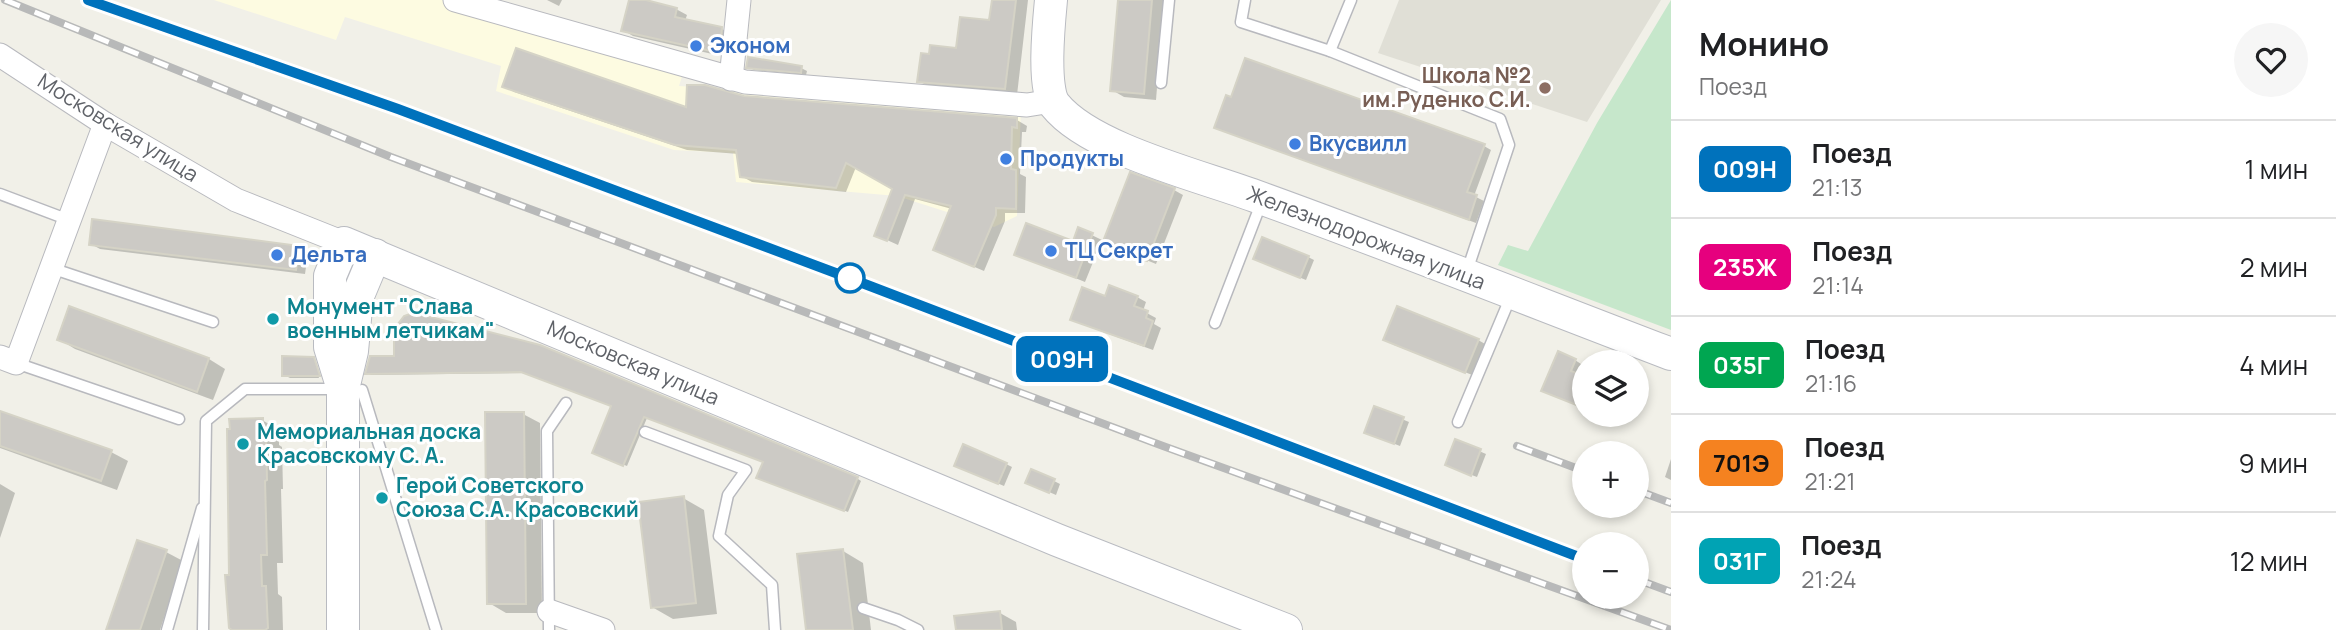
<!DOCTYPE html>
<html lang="ru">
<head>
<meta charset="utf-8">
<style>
	body { margin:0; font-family:Manrope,sans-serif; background:#f6f6f6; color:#202124; height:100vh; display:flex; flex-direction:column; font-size:26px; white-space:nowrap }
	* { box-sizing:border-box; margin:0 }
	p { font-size:23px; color:#757577 }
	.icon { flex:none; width:38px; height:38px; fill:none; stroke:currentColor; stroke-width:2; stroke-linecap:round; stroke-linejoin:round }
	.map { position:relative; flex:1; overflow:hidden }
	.side { display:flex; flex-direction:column; background:#fff; width:665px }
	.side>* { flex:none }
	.badge { padding:0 14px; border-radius:10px; font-size:24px; line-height:46px }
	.fabs { position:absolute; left:1572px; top:350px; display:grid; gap:14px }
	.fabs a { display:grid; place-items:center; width:77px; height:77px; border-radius:50%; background:#fff; box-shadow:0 4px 10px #0003; font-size:35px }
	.map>.badge { position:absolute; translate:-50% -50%; box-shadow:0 0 0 4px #fff }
	.round { display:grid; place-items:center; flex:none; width:74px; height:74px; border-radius:37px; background:#f6f6f6 }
	.headline { display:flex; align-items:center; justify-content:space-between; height:119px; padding:0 28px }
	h1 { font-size:33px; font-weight:700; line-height:52px }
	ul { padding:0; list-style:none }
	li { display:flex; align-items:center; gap:21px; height:98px; padding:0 28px; border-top:2px solid #e0e0e0 }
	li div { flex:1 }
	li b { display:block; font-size:26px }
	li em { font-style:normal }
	li .badge { min-width:77px; font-weight:700; text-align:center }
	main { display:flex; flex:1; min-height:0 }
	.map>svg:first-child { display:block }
	.commercial { fill:#fdfbe1 }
	.education { fill:#e0dfd6 }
	.green { fill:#c6e7cb }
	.shadow { fill:#0003 }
	.building { fill:#cccac5; stroke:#d5d3c6; stroke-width:2 }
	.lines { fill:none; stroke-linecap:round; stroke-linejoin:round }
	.lane-casing { stroke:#b8b9be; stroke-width:13 }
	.street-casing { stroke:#b8b9be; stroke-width:25 }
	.secondary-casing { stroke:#b9bbc1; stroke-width:34 }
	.lane { stroke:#fff; stroke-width:10 }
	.street { stroke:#fff; stroke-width:23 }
	.secondary { stroke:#fff; stroke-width:32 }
	.rail-casing { stroke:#b8b9b9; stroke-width:8 }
	.rail { stroke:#fff; stroke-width:5; stroke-dasharray:16; stroke-linecap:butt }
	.line-casing { stroke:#fff; stroke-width:16 }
	.line { stroke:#0072bc; stroke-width:10 }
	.shop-dot { fill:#3f7fe0; stroke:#fff; stroke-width:2.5 }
	.education-dot { fill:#8d6e63; stroke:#fff; stroke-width:2.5 }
	.stop-dot { fill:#fff; stroke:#0072bc; stroke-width:3.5 }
	.culture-dot { fill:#0f9aa8; stroke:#fff; stroke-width:2.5 }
	.labels { text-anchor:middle; stroke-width:6; stroke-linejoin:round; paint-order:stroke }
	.shop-label { font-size:21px; font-weight:bold; fill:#366cbe; stroke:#fff; text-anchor:start }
	.education-label { font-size:21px; font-weight:bold; fill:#785e54; stroke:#fff; text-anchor:end }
	.street-label { font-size:21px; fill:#5f6268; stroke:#fff }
	.culture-label { font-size:21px; font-weight:bold; fill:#0d838f; stroke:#fff; text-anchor:start }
</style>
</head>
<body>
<main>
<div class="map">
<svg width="1671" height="630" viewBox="0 0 1671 630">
	<rect width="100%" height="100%" fill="#f1f0e8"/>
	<polygon class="commercial" points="214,0 442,0 683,73 679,86 1021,108 1017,216 994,227 897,196 736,182 733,153 674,150 496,91 501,66 345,17 336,40"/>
	<polygon class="education" points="1399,0 1661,0 1587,122 1378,53"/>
	<polygon class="green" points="1671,0 1671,330 1498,265 1508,245 1528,251 1597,123"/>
	<g class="shadow">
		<polygon points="547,0 562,0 559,6"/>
		<polygon points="631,0 676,9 687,15 685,21 722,29 732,35 730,58 633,36 623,30"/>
		<polygon points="993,0 1028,0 1017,95 931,88 919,81 930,56 957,50 991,22"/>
		<polygon points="1120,0 1164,0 1156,100 1124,97 1112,90"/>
		<polygon points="748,67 801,68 807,71 806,75 754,70"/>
		<polygon points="504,86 688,109 744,98 1017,120 1027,126 1026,132 1022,132 1020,174 1026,177 1025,213 1005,213 1005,221 984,271 935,250 952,209 915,199 898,245 876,235 894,188 856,167 846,192 752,182 741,176 739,154 687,150 514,92"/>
		<polygon points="1224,131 1484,146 1491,150 1474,196 1484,201 1476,223"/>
		<polygon points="1174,190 1183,195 1156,264 1105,243"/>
		<polygon points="1079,229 1102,240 1085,282 1016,254 1074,243"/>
		<polygon points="91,244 299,247 308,253 305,274 100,249"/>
		<polygon points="1308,257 1314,260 1306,280 1261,262"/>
		<polygon points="1137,297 1146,302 1143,311 1156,318 1154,324 1161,328 1153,350 1081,324 1106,298"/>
		<polygon points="70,308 209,359 225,369 213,400 75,349 59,339"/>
		<polygon points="421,312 426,317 540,347 858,479 861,481 848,512 762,479 764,462 647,418 627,466 597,454 613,406 526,373 371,375 367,373 395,357"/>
		<polygon points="1478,340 1487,345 1475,376 1394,345"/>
		<polygon points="313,359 319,378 290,378 284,375"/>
		<polygon points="1575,360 1584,366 1579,376 1584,378 1584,408 1553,395"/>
		<polygon points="1375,408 1409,422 1400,446 1372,435"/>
		<polygon points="0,412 111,452 128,461 117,490 0,448"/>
		<polygon points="523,414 540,423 542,613 506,613 489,603"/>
		<polygon points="262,420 279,430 279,445 282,447 283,489 281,489 283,563 277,563 278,594 282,597 283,630 234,630 231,577"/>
		<polygon points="1456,441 1486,454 1477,477 1453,468"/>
		<polygon points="1671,459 1671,480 1665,477"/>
		<polygon points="1006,464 1012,467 1004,486 962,468"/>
		<polygon points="1054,481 1060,484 1056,495 1033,485"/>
		<polygon points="0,484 15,493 0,538"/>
		<polygon points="683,498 704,510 717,614 673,619 652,607"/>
		<polygon points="138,542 166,552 183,561 160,630 108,630"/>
		<polygon points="843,551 863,563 871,630 808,630"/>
		<polygon points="1000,613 1016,622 1017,630 958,630"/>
	</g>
	<g class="building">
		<polygon points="629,0 646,0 677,8 675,17 722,27 720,53 621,31"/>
		<polygon points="992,0 1016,0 1005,89 917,82 921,53 929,54 930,45 956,48 960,17 989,20"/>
		<polygon points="1118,0 1152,0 1144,94 1110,91"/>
		<polygon points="516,48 686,107 687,85 705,85 744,96 1017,118 1017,128 1012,127 1011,169 1016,170 1016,209 996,208 996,215 974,267 933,250 951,206 905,195 887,241 874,236 892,189 846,163 836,188 740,177 736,150 675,145 502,87"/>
		<polygon points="748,57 802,66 801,73 746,68"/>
		<polygon points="1245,58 1485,144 1467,192 1477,195 1469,220 1214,128 1226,95 1231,97"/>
		<polygon points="1130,172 1175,188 1147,261 1102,244"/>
		<polygon points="92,219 300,246 296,270 89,245"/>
		<polygon points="1026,223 1073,241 1078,227 1093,233 1076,278 1014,255"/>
		<polygon points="1262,237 1309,256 1300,278 1253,259"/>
		<polygon points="1109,285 1138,296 1134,306 1148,311 1146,318 1153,321 1144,346 1070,320 1082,287 1105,296"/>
		<polygon points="69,306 209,358 197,392 57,340"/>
		<polygon points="1397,306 1479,339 1465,373 1383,340"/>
		<polygon points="421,310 423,315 540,345 858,477 844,511 756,478 763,462 644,417 623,466 592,453 611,406 521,372 365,374 370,356 394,356 394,329 404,316"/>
		<polygon points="1558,351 1576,359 1571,371 1584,376 1584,408 1541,391"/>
		<polygon points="282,356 314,357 320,376 282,376"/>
		<polygon points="1374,406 1404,417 1394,444 1364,433"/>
		<polygon points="0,411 112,450 101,481 0,446"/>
		<polygon points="485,412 524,412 526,604 487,604"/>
		<polygon points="263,418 263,436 266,435 267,480 265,481 267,555 261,555 262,586 266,586 268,628 265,630 232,630 229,628 225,575 229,575 227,429 230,429 229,419"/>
		<polygon points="1455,439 1481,449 1471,476 1445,465"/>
		<polygon points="963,444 1007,463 998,484 954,466"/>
		<polygon points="1031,469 1055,479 1049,493 1025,483"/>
		<polygon points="684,496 696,603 651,608 638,502"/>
		<polygon points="137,540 167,550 140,630 106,630"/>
		<polygon points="843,549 853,630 806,630 797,554"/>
		<polygon points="1000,611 1002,630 956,630 954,616"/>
	</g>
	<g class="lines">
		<g class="lane-casing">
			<g id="lane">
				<polyline points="1245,0 1241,22 1330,51 1500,119 1509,145 1467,271"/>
				<polyline points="1330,51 1351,0"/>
				<polyline points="1161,83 1169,0"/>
				<polyline points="0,194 69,220"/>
				<polyline points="51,268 213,322"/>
				<polyline points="1215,323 1262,201"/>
				<polyline points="16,363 179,419"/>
				<polyline points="362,390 436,630"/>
				<polyline points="1458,422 1511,296"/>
				<polyline points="645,432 746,470 728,495 719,536 772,585 775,630"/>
				<polyline points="863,608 898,620 918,630"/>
				<polyline points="167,630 202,508"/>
				<polyline points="203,630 206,421 245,389 339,389"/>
				<polyline points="549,630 547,431 566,403"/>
			</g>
		</g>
		<g class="street-casing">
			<g id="street">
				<polyline points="455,0 745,82 1027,105 1052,101"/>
				<polyline points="0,55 105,124 236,200 344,243"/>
				<polyline points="731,79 739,0"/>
				<polyline points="0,357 16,363 105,124"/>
				<polyline points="549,611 603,630"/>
			</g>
		</g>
		<g class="secondary-casing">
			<g id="secondary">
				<path d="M1051 0C1049 21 1042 89 1055 105 1090 149 1201 176 1255 196 1394 246 1532 301 1671 354"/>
				<polyline points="343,389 330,347 330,276 344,243 1057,540 1286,630"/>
				<polyline points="343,630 343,389 352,351 357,298 375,255"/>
			</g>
		</g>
		<use href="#lane" class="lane"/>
		<use href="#street" class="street"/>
		<use href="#secondary" class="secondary"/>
		<g class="rail-casing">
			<g id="rail">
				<polyline points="5,0 391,157 1163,446 1671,630"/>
				<polyline points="88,0 398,109 1584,559"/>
				<polyline points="1517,446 1584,471"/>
				<polyline points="1636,490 1671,503"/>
				<polyline points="1636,579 1671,592"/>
			</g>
		</g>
		<use href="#rail" class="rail"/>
	</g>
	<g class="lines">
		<g class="line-casing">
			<polyline id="line" points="88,0 398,109 849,278 1584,559"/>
		</g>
		<use href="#line" class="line"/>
	</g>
	<g class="shop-dot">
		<circle cx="696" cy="46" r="7"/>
		<circle cx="1295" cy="144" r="7"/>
		<circle cx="1006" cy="159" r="7"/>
		<circle cx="1051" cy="251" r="7"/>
		<circle cx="277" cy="255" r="7"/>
	</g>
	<circle class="education-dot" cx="1545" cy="88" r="7"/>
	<circle class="stop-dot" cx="850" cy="278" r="14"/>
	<g class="culture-dot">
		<circle cx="273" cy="319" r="7"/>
		<circle cx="243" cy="444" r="7"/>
		<circle cx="382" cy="498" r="7"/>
	</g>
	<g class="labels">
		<g class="shop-label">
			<text x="710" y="53">Эконом</text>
			<text x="1309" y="151">Вкусвилл</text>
			<text x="1020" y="166">Продукты</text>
			<text x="1065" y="258">ТЦ Секрет</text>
			<text x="291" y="262">Дельта</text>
		</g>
		<g class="education-label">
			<text x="1531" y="83">Школа №2<tspan x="1531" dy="24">им.Руденко С.И.</tspan></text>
		</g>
		<g class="street-label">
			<text transform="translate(118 128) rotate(32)" y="7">Московская улица</text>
			<text transform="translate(1366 238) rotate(21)" y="7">Железнодорожная улица</text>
			<text transform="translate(633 363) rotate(23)" y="7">Московская улица</text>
		</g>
		<g class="culture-label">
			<text x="287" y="314">Монумент "Слава<tspan x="287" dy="24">военным летчикам"</tspan></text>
			<text x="257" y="439">Мемориальная доска<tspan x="257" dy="24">Красовскому С. А.</tspan></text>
			<text x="396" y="493">Герой Советского<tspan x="396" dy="24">Союза С.А. Красовский</tspan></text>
		</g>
	</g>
</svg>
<div class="fabs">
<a><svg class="icon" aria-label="layers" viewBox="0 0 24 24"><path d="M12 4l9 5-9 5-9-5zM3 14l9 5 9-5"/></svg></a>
<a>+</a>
<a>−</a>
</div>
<b class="badge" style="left:1062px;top:359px;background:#0072bc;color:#fff">009Н</b>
</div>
<section class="side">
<div class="headline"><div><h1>Монино</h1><p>Поезд</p></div><a class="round"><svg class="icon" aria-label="heart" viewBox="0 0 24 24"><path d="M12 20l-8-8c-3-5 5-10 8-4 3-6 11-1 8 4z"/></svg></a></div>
<ul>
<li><span class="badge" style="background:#0072bc;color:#fff">009Н</span><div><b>Поезд</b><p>21:13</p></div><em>1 мин</em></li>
<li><span class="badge" style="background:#e6007e;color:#fff">235Ж</span><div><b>Поезд</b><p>21:14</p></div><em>2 мин</em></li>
<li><span class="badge" style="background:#00a651;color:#fff">035Г</span><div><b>Поезд</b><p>21:16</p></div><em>4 мин</em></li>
<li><span class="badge" style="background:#f58220;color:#111">701Э</span><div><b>Поезд</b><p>21:21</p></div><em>9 мин</em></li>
<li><span class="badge" style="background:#00a3b4;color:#fff">031Г</span><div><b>Поезд</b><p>21:24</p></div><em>12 мин</em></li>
</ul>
</section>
</main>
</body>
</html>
